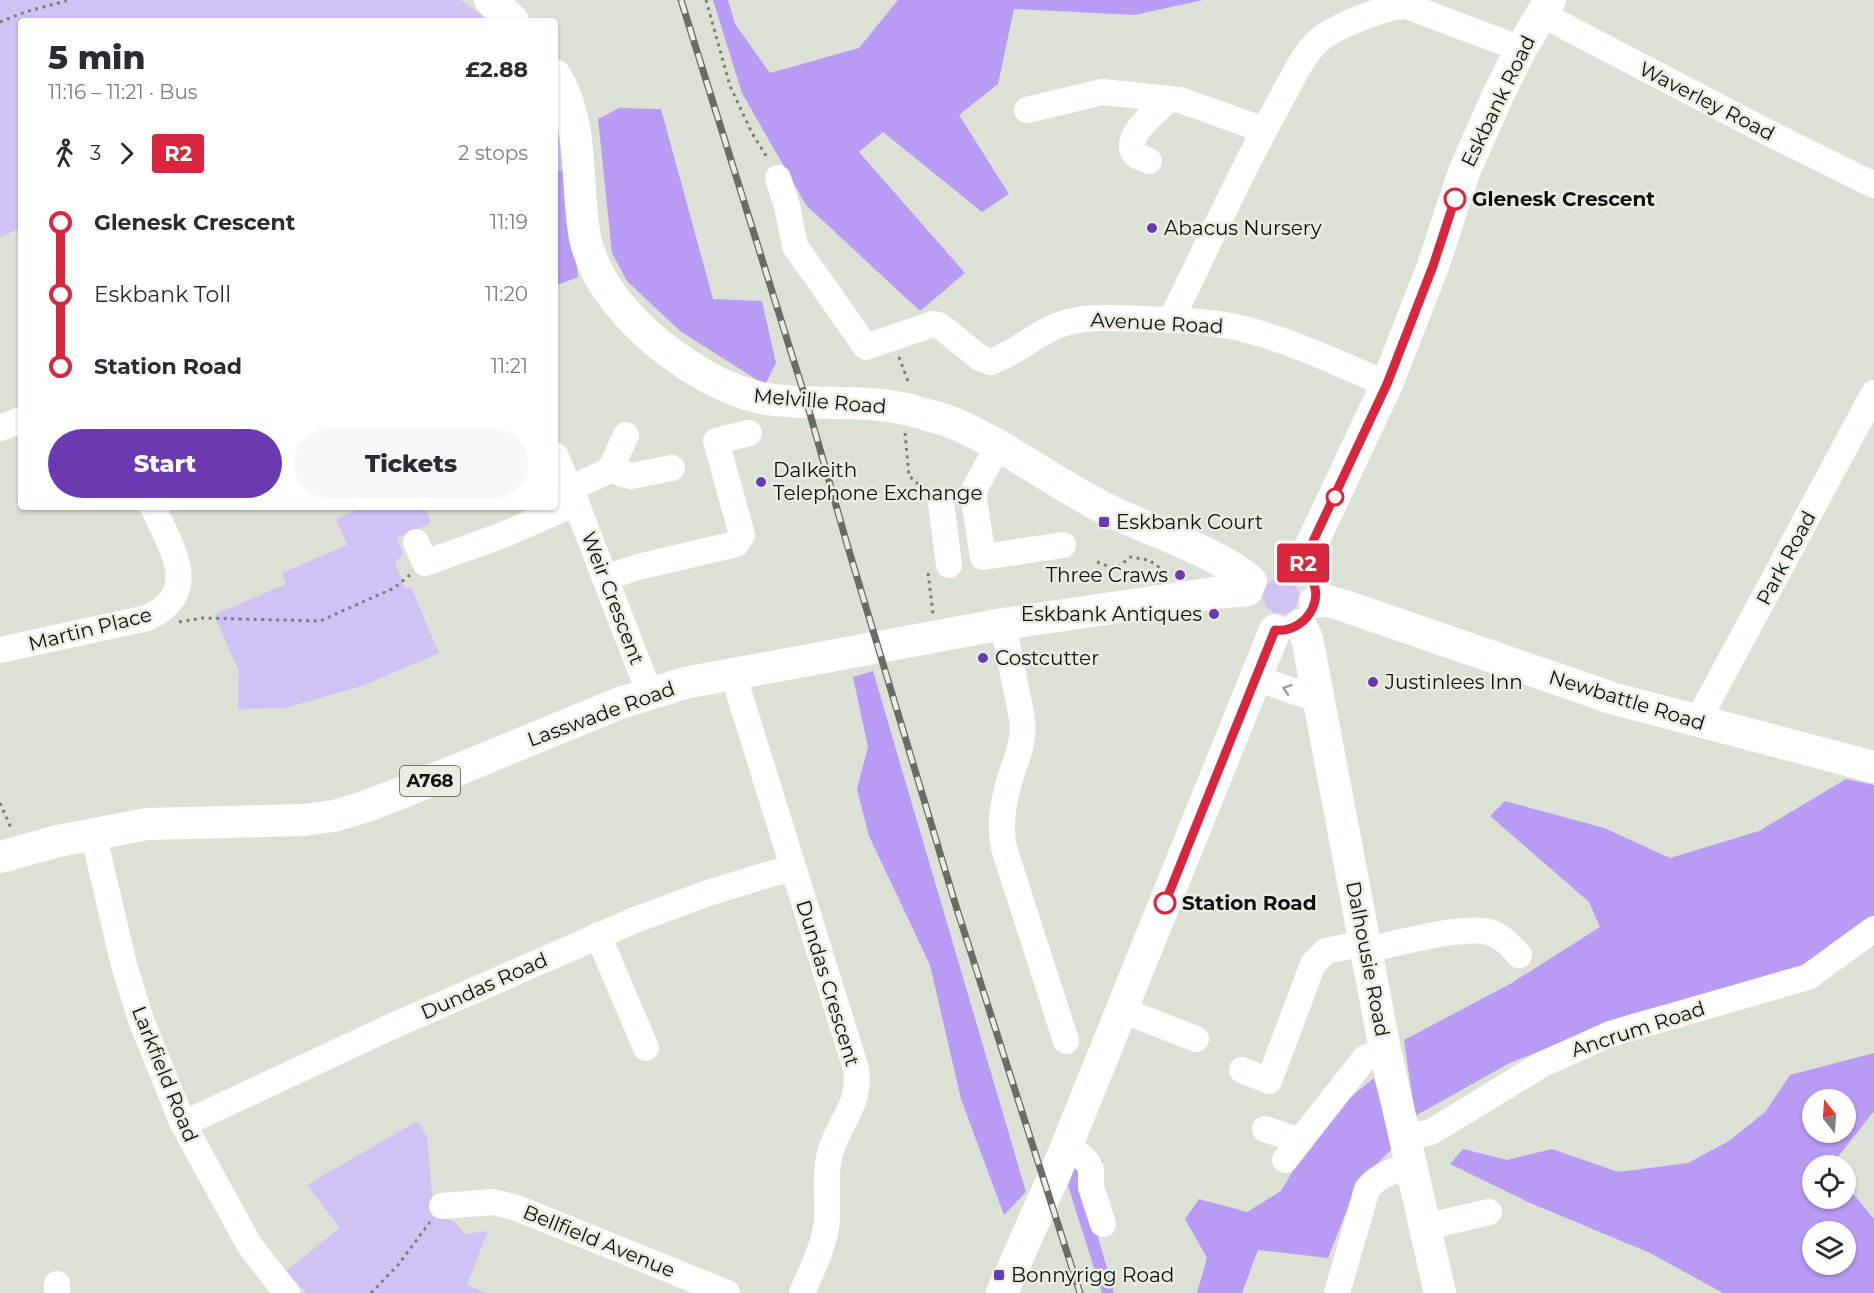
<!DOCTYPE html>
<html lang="en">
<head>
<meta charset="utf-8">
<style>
	body { margin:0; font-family:Montserrat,sans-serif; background:#f7f7f7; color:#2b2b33; height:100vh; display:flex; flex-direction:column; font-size:22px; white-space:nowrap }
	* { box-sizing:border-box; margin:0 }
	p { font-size:20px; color:#7c7c81 }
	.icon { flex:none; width:33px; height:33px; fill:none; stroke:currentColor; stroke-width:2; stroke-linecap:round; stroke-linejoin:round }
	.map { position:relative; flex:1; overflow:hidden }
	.side { position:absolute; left:18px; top:18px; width:540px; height:492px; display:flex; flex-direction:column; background:#fff; border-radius:6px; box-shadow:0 2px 4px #0004 }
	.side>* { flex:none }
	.badge { padding:0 12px; border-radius:4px; font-size:21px; line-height:39px }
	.needle { width:39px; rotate:343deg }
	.fabs { position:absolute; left:1802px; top:1089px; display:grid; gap:12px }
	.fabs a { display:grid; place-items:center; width:54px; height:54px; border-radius:50%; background:#fff; box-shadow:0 2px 4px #0004; font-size:30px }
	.map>.badge { position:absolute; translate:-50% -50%; box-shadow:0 0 0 3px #fff }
	.legs { display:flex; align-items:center; gap:9px; height:66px; padding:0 30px; font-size:20px }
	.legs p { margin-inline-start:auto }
	.head { display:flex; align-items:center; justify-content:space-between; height:102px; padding:0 30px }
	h1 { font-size:33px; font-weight:800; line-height:45px }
	.action { display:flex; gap:12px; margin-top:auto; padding:12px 30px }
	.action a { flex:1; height:69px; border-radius:36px; background:#6b3ab1; color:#fff; font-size:24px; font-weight:800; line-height:69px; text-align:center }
	.action a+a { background:#f7f7f7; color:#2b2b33 }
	ul { padding:0 30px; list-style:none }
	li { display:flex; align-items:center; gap:21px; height:72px; font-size:22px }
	li i { display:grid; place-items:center; width:9px; height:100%; margin:0 8px; background:currentColor }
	li i::after { content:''; width:15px; height:15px; margin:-8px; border:4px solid; border-radius:50%; background:#fff }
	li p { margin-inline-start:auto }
	li:first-child i { background:linear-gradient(#0000 50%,currentColor 0) }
	li:last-child i { background:linear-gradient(currentColor 50%,#0000 0) }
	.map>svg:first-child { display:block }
	.green { fill:#d1c2f5 }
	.forest { fill:#b89bf4; fill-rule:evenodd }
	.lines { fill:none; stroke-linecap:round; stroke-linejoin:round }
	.path { stroke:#7b8077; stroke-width:3; stroke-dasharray:3 4.5; stroke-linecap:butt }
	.minor { stroke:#fff; stroke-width:26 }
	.major { stroke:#fff; stroke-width:32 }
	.rail-casing { stroke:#686d64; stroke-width:7 }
	.rail { stroke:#e8efe2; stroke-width:4.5; stroke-dasharray:14; stroke-linecap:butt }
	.oneway { stroke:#9e9f9d }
	.line-1-casing { stroke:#fff; stroke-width:14 }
	.line-1 { stroke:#d7263d; stroke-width:9 }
	.stop-1-dot { fill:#fff; stroke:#d7263d; stroke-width:3 }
	.poi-dot { fill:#6b3ab1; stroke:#e8efe2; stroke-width:2 }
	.labels { text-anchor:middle; stroke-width:5; stroke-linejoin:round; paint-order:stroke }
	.shield { fill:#e8efe2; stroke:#4e524b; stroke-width:1.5 }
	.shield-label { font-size:18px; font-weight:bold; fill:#0c0f0a }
	.street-label { font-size:20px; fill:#0c0f0a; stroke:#e8efe2 }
	.stop-label { font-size:20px; font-weight:bold; fill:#0c0f0a; stroke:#e8efe2; text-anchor:start }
	.poi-label { font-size:20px; fill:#0c0f0a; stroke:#e8efe2; text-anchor:start }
</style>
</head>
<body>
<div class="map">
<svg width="1874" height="1293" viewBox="0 0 1874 1293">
	<rect width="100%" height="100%" fill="#dbe2d5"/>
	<g class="green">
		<polygon points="0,0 461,0 489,21 21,21 21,228 0,237"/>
		<polygon points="555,106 567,173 555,169"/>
		<polygon points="364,507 425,507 431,523 397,538 403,553 400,558 395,562 405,589 411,587 439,653 362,686 285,708 238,709 239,671 214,615 286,584 282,573 347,545 336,519"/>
		<circle cx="1281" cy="596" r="18"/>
		<path d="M417 1121 427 1136 434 1217C450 1217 456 1221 464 1234L488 1231 467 1285 488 1293H306L286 1271 340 1228 307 1185Z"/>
	</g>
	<g class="forest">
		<polygon points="713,0 728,0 735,24 770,73 859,48 898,0 1203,0 1135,15 1014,9 998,84 959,115 1009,194 982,212 883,132 859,152 965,273 920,311 806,205 742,93"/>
		<polygon points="619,108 661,109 713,299 762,301 776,363 765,385 680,331 627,281 612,253 598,119"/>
		<polygon points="555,169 567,173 578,277 555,286"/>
		<polygon points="873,671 1026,1192 1004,1215 961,1099 930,965 869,836 857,789 868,747 853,677"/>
		<polygon points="1846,779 1874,785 1874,923 1808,967 1627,1015 1508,1064 1415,1116 1404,1040 1510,984 1600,927 1589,902 1490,816 1505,801 1604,828 1670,858 1759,831"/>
		<path d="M1874 1053V1111L1837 1158 1838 1165 1812 1166V1198H1845V1184L1874 1219V1293H1723L1650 1253 1528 1202 1450 1164 1463 1149 1507 1160 1552 1149 1618 1172 1688 1163 1729 1141 1765 1112 1790 1075ZM1812 1100H1845V1132H1812ZM1812 1232H1845V1264H1812Z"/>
		<polygon points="1374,1078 1393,1148 1358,1182 1328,1258 1258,1250 1242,1293 1197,1293 1207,1258 1185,1219 1199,1199 1247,1212 1281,1191 1322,1121"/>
		<polygon points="1082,1147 1103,1161 1091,1212 1114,1293 1102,1293 1068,1186"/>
	</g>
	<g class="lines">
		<g class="path">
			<polyline points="706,0 730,86 752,133 768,159"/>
			<polyline points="0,22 25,12 69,0"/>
			<polyline points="899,357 909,384"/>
			<polyline points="905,433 909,476 925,490"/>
			<polyline points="1097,562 1115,569 1131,557 1149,560 1164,571"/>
			<polyline points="928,573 933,614"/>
			<polyline points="179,622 202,618 320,621 394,588 410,575"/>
			<polyline points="0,803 11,828"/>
			<polyline points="371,1293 398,1265 430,1222"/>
		</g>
		<g class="minor">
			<polyline points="1541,14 1765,131 1874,185"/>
			<polyline points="1027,110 1102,92 1180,100 1264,130"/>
			<path d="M1149 161C1146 159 1140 158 1136 155 1119 139 1158 110 1169 99"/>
			<path d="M778 178 787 206 795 246 866 347 933 324 939 325 980 358 991 362C1018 352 1039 330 1068 322 1092 316 1117 318 1141 319 1179 320 1218 321 1255 332 1301 345 1344 366 1387 384"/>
			<path d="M1171 320C1207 247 1240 173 1279 103 1291 82 1301 57 1318 41 1335 26 1385 6 1407 6L1521 49"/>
			<polyline points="0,428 21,420"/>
			<polyline points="998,446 975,488 974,500 983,557 1063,545"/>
			<polyline points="555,455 576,503 649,692"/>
			<polyline points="610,470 626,435"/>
			<polyline points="570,489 610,470 631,476 672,468"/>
			<polyline points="941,502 949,565"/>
			<polyline points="416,542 425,563 503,535 576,503"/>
			<polyline points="605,578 638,567 736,544 742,535 716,441 749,433"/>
			<path d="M1003 624 1022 718C1025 744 1016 758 1009 782 1003 804 999 826 1004 848L1066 1041"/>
			<path d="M0 650 147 618C203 592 171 548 153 507"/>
			<path d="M733 674 856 1069C861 1104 841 1119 831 1150 824 1172 828 1197 827 1219 825 1245 812 1269 802 1293"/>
			<polyline points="1256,678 1319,700"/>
			<polyline points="1697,722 1874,393"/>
			<polyline points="93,833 124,965 141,1020 183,1124 250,1246 287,1293"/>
			<polyline points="598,935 646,1048"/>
			<path d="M1365 950C1395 944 1462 925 1489 932 1502 936 1511 946 1519 955"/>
			<polyline points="1122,1010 1196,1039"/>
			<polyline points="1242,1070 1269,1081 1313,964 1326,951 1364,943"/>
			<polyline points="183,1124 386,1029 635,920 708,893 777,872 793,870"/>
			<polyline points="1265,1129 1300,1141"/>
			<polyline points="1405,1138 1431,1132 1543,1064 1610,1034 1808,977 1874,929"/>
			<polyline points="1066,1147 1080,1155 1088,1163 1091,1169 1091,1187 1103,1224"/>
			<polyline points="1285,1160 1365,1058 1385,1050"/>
			<polyline points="442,1206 493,1202 517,1208 727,1293"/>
			<polyline points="1425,1227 1489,1212"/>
			<polyline points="57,1293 57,1284"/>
			<path d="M1337 1293 1367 1189C1379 1174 1395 1170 1413 1166"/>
		</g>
		<g class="major">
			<polyline points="490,0 513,21"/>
			<path d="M555 75C585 123 575 184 585 238 590 260 600 280 614 298 648 343 717 394 775 400 821 406 871 398 917 412 930 416 945 419 958 425 1008 447 1053 482 1102 507 1149 531 1212 549 1251 581"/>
			<polyline points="1300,569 1387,384 1433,266 1464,172 1499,93 1521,49 1550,0"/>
			<polyline points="1315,602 1328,601 1345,606 1615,699 1874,767"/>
			<polyline points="1300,625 1307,638 1385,1050 1440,1293"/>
			<polyline points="0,857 58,841 147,824 304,820 334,816 364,807 401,793 620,703 685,683 1003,624 1214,593 1247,590"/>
			<polyline points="1002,1293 1063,1155 1275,630"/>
		</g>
		<g class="rail-casing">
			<polyline id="rail" points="681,0 806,400 847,544 955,903 1080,1293"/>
		</g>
		<use href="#rail" class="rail"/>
	</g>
	<defs><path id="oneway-chevron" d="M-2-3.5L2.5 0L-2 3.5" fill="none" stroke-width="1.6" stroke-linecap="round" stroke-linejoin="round" transform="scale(1.5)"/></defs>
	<use class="oneway" href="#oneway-chevron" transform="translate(1287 689) rotate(-161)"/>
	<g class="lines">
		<g class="line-1-casing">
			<path id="line-1" d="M1165 903 1275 630C1309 634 1333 588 1300 569L1387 384 1433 266 1455 199"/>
		</g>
		<use href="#line-1" class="line-1"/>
	</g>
	<g class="stop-1-dot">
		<circle cx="1455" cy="199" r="10"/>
		<circle cx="1335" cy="497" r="8"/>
		<circle cx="1165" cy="903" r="10"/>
	</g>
	<g class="poi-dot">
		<circle cx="1152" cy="228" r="6"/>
		<circle cx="761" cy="482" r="6"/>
		<rect x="1098" y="516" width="12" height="12" rx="3"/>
		<circle cx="1180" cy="575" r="6"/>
		<circle cx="1214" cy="614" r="6"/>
		<circle cx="983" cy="658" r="6"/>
		<circle cx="1373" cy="682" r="6"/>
		<rect x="993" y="1269" width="12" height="12" rx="3"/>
	</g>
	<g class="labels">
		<rect class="shield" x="400" y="766" width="60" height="30" rx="4.5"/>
		<g class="shield-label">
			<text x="430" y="787">A768</text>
		</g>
		<g class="street-label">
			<text transform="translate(1498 101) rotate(-64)" y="7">Eskbank Road</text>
			<text transform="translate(1707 101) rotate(27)" y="7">Waverley Road</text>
			<text transform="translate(1157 323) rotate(3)" y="7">Avenue Road</text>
			<text transform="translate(820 401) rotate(5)" y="7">Melville Road</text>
			<text transform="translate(1786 558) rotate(-62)" y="7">Park Road</text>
			<text transform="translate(613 598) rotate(69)" y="7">Weir Crescent</text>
			<text transform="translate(90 629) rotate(-14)" y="7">Martin Place</text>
			<text transform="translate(1627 700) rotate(17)" y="7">Newbattle Road</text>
			<text transform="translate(601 714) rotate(-20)" y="7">Lasswade Road</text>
			<text transform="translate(1368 959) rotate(79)" y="7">Dalhousie Road</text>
			<text transform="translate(828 983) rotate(73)" y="7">Dundas Crescent</text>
			<text transform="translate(484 986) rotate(-24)" y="7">Dundas Road</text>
			<text transform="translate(1638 1029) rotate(-18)" y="7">Ancrum Road</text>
			<text transform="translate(165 1074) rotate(68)" y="7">Larkfield Road</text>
			<text transform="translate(599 1241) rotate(22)" y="7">Bellfield Avenue</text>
		</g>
		<g class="stop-label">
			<text x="1472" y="206">Glenesk Crescent</text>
			<text x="1182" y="910">Station Road</text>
		</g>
		<g class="poi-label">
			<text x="1164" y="235">Abacus Nursery</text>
			<text x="773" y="477">Dalkeith<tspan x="773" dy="23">Telephone Exchange</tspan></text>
			<text x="1116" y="529">Eskbank Court</text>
			<text x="1168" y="582" text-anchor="end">Three Craws</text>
			<text x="1202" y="621" text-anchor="end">Eskbank Antiques</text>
			<text x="995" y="665">Costcutter</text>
			<text x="1385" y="689">Justinlees Inn</text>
			<text x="1011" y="1282">Bonnyrigg Road</text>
		</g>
	</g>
</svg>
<div class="fabs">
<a><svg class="needle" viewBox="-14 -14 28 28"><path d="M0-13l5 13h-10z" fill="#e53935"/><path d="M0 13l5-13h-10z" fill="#7c7c81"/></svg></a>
<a><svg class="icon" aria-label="locate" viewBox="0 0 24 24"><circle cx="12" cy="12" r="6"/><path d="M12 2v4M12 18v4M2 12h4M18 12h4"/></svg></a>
<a><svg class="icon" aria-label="layers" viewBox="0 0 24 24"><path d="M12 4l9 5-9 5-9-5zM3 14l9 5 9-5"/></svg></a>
</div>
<b class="badge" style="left:1303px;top:563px;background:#d7263d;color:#fff">R2</b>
<section class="side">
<div class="head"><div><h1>5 min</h1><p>11:16 – 11:21 · Bus</p></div><b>£2.88</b></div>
<div class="legs"><svg class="icon" aria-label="walk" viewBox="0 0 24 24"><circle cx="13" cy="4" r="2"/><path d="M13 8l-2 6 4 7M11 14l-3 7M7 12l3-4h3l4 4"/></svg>3<svg class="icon" aria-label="forward" viewBox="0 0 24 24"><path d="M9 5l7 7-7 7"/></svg><b class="badge" style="background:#d7263d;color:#fff">R2</b><p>2 stops</p></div>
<ul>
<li><i style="color:#d7263d"></i><b>Glenesk Crescent</b><p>11:19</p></li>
<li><i style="color:#d7263d"></i><span>Eskbank Toll</span><p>11:20</p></li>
<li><i style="color:#d7263d"></i><b>Station Road</b><p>11:21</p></li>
</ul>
<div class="action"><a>Start</a><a>Tickets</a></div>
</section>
</div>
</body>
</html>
